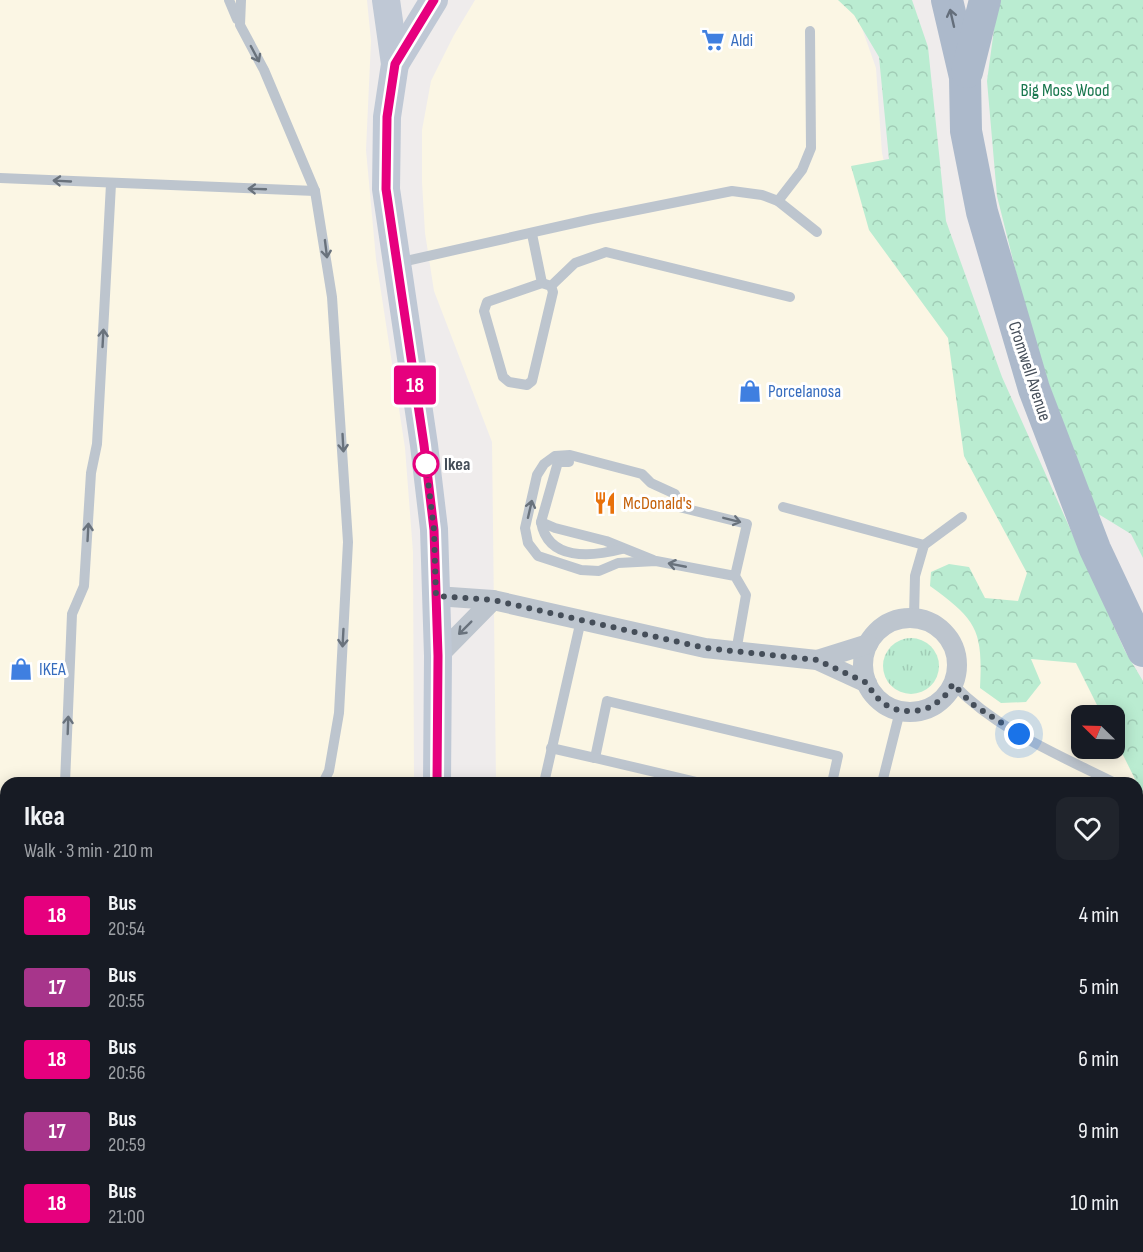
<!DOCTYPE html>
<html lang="en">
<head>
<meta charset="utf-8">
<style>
	body { margin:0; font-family:"Sofia Sans Condensed",sans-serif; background:#20242c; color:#f1f3f6; height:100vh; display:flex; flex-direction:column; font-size:22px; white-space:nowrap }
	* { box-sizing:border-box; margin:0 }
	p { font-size:20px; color:#9ea1a6 }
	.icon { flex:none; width:33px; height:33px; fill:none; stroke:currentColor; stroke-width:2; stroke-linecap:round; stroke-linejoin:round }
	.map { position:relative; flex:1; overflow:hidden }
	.drawer { position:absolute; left:0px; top:777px; width:1143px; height:476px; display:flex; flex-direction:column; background:#171b24; border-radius:18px 18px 0 0; box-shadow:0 3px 15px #0003 }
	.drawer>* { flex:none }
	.badge { padding:0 12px; border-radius:4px; font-size:21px; line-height:39px }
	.needle { width:39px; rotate:293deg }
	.tools { position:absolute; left:1071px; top:705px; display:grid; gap:12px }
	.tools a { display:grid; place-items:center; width:54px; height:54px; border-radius:12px; background:#171b24; box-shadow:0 3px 15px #0003; font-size:30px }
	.you { position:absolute; width:30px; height:30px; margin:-15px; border:4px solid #fff; border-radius:50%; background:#1a73e8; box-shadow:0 0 0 9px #1a73e833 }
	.map>.badge { position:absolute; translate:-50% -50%; box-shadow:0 0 0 3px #fff }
	.round { display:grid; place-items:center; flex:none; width:63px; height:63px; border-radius:12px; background:#20242c }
	.overview { display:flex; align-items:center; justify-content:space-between; height:102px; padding:0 24px }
	h1 { font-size:28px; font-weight:700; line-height:45px }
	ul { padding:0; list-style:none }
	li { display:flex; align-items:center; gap:18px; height:72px; padding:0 24px }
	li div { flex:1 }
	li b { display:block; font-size:22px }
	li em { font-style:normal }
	li .badge { min-width:66px; font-weight:700; text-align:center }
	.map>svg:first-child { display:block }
	.commercial { fill:#fbf6e4; fill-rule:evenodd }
	.grass { fill:url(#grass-tufts) }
	.forest { fill:url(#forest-crowns) }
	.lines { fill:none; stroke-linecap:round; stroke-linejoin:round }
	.lane { stroke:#bdc5ce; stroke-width:10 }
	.street { stroke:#bdc5ce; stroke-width:20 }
	.secondary { stroke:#bfc8d5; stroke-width:28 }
	.primary { stroke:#acb9cb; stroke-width:32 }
	.oneway { stroke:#646e7b }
	.oneway2 { stroke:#69727c }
	.line-casing { stroke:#fff; stroke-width:14 }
	.line { stroke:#e6007e; stroke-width:9 }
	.walk { stroke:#454e59; stroke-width:6; stroke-dasharray:0 10.8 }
	.stop-dot { fill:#fff; stroke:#e6007e; stroke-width:3 }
	.labels { text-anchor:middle; stroke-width:6; stroke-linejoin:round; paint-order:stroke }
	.shop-label { font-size:18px; fill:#366cbe; stroke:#fff; text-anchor:start }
	.park-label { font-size:18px; fill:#19774e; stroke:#fff }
	.street-label { font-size:18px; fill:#454e59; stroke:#fff }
	.stop-label { font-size:18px; font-weight:bold; fill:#454e59; stroke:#fff; text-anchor:start }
	.food-label { font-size:18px; fill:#c56008; stroke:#fff; text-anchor:start }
</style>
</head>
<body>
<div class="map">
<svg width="1143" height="1252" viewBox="0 0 1143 1252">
	<defs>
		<pattern id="grass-tufts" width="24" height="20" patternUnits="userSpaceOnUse" patternTransform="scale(1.5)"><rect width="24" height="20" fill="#baecd1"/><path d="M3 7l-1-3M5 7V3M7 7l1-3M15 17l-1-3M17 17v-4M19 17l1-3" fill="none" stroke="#a1ccb6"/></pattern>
		<pattern id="forest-crowns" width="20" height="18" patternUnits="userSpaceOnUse" patternTransform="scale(1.5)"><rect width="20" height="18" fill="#baecd1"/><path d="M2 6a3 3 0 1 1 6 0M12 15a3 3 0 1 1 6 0" fill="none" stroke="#a1ccb6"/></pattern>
	</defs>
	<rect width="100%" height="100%" fill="#efecec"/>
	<g class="commercial">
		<polygon points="0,0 367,0 371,41 366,150 376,259 405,448 413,552 414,783 6,783 6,1246 339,1247 337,1252 0,1252"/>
		<path d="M475 0H852L876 68 882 153 898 224 1143 730V1099L1137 1104V783H496L492 442 434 291 425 233 422 182V130L431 81 454 35ZM1082 716H1114V748H1082Z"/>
		<polygon points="400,1246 894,1246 918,1252 398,1252"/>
	</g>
	<circle class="grass" cx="911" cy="666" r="28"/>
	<g class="forest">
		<path d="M838 0H912L928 47 946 221 1002 377 1125 651 1143 681V795L1115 739 1114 716 1102 715 1076 663 1031 659 1041 683 1026 702 1001 703 980 688C983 630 977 620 930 586L931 572 949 564 969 567 985 598 1018 601 1027 573 964 456 948 338 869 230 851 166 889 159 879 57 854 15Z"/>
		<polygon points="998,0 1143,0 1143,558 1131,534 1095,512 1033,340 997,196 987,81"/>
		<polygon points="1143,1093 1143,1199 1137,1198 1137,1095"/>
		<polygon points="1079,1246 1099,1252 955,1252 928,1247"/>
	</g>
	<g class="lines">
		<g class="lane">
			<polyline points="229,0 237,19"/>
			<polyline points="241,0 240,25 264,70 315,191 332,297 348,542 339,713 329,771 323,783"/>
			<polyline points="0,178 315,191"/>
			<polyline points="778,201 802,170 811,148 810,31"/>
			<polyline points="532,234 542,283"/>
			<polyline points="397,263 592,219 732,191 762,195 778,201 817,232"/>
			<polygon points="542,283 551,286 553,292 532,381 527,385 509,382 503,377 484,311 487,302"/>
			<polyline points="551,286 575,263 606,252 790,297"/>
			<polyline points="569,462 558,462 541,522 555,528 606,541 653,560"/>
			<polyline points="783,507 924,545"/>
			<path d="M541 522C548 561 591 557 622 549"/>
			<polyline points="735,576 656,561 618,563 599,571 581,570 538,556 528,543 525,528 537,475 544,464 555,456 570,455 642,474 651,483 675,494 679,507 747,524 735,576 746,595 736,652"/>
			<polyline points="914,617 915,576 924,545 962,517"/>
			<path d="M953 684C997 730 1059 755 1115 783"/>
			<polyline points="551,748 595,758 607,701 838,756 832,783"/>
			<polyline points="595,758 701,783"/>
			<polyline points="65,783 72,614 84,586 91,473 97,444 111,184"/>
			<polyline points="544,783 581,620"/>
			<polyline points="882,783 900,711"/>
			<polyline points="937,783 946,783"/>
			<polyline points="1137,814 1143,825"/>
			<polyline points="0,833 6,833"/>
			<polyline points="1137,868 1143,879"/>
			<polyline points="1137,942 1143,941"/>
		</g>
		<g class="street">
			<polyline points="436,596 493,600 705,648 817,660 867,683"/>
			<circle cx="910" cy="665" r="47"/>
			<polyline points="438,656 493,600"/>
			<polyline points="817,660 868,644"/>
			<polyline points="154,1246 158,1252"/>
		</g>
		<g class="secondary">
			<polyline points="386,0 395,64 387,117 386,189 424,445 434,529 438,656 437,783"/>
			<polyline points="395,64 434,0"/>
			<polyline points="361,1252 363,1246"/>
		</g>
		<g class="primary">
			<polyline points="947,0 965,77 966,131 982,212 1034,389 1095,549 1143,651"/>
			<polyline points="967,72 985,0"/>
		</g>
	</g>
	<defs><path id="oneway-shaft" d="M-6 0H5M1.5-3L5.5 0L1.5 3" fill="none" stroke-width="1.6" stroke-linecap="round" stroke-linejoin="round" transform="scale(1.5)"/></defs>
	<use class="oneway" href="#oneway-shaft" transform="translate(952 18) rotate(-103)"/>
	<g class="oneway2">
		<use href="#oneway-shaft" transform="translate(255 54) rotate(62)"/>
		<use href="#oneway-shaft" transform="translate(62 181) rotate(-177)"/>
		<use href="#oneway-shaft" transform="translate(257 189) rotate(-178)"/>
		<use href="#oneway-shaft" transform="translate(326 249) rotate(83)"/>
		<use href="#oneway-shaft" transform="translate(103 338) rotate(-87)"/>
		<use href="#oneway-shaft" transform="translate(343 443) rotate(87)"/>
		<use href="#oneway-shaft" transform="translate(530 509) rotate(-77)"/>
		<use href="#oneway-shaft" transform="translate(732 520) rotate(14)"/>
		<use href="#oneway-shaft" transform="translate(88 532) rotate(-87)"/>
		<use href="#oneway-shaft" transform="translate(677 565) rotate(-169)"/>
		<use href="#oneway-shaft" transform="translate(465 628) rotate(135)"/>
		<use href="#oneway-shaft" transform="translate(343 638) rotate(93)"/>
		<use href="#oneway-shaft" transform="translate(68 725) rotate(-88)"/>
	</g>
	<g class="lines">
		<g class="line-casing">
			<polyline id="line" points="434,0 395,64 387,117 386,189 424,445 434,530 438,656 437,783"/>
		</g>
		<use href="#line" class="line"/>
		<polyline class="walk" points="426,464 434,530 436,596 493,600 705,648 817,660 867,683 875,696 886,705 900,711 916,711 931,707 944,697 953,684 972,704 1019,734"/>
	</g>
	<defs>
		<g id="supermarket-bare" transform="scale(1.8)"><path d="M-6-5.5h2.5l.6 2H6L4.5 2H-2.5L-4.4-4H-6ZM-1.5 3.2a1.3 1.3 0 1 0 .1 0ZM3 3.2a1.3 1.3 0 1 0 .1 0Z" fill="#3f7fe0" stroke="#fff" stroke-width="2.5" paint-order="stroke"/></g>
		<g id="shop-bare" transform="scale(1.8)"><path d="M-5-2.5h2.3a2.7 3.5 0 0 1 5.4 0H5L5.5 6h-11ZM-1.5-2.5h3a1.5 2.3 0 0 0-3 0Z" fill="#3f7fe0" stroke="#fff" stroke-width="2.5" paint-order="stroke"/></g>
		<g id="restaurant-bare" transform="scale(1.8)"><path d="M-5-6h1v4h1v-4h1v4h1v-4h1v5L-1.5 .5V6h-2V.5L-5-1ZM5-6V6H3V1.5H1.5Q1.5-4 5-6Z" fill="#e8710a" stroke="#fff" stroke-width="2.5" paint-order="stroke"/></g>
	</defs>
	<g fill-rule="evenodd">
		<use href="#supermarket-bare" x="713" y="40"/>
		<use href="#shop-bare" x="750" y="391"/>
		<use href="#restaurant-bare" x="605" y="503"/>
		<use href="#shop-bare" x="21" y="669"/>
	</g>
	<circle class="stop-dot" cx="426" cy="464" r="12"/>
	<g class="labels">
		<g class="shop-label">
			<text x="731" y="46">Aldi</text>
			<text x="768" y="397">Porcelanosa</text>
			<text x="39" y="675">IKEA</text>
		</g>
		<g class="park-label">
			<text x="1065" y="96">Big Moss Wood</text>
		</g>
		<g class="street-label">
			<text transform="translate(1030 371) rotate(72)" y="6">Cromwell Avenue</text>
		</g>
		<g class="stop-label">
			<text x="444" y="470">Ikea</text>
		</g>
		<g class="food-label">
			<text x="623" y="509">McDonald's</text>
		</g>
	</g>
</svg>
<div class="tools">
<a><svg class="needle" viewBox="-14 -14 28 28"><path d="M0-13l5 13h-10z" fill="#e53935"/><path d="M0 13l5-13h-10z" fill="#9ea1a6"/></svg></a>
</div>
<div class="you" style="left:1019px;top:734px"></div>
<b class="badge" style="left:415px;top:385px;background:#e6007e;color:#fff">18</b>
<section class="drawer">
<div class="overview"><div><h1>Ikea</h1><p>Walk · 3 min · 210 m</p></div><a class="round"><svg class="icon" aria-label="heart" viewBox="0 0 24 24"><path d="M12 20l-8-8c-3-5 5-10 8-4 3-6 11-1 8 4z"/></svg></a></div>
<ul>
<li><span class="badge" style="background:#e6007e;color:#fff">18</span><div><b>Bus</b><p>20:54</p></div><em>4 min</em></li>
<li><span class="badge" style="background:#a7358b;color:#fff">17</span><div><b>Bus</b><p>20:55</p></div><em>5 min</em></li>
<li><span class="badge" style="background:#e6007e;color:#fff">18</span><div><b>Bus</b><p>20:56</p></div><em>6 min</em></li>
<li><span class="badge" style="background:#a7358b;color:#fff">17</span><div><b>Bus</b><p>20:59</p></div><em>9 min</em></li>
<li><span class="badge" style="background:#e6007e;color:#fff">18</span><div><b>Bus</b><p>21:00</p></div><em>10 min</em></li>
</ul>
</section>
</div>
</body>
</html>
